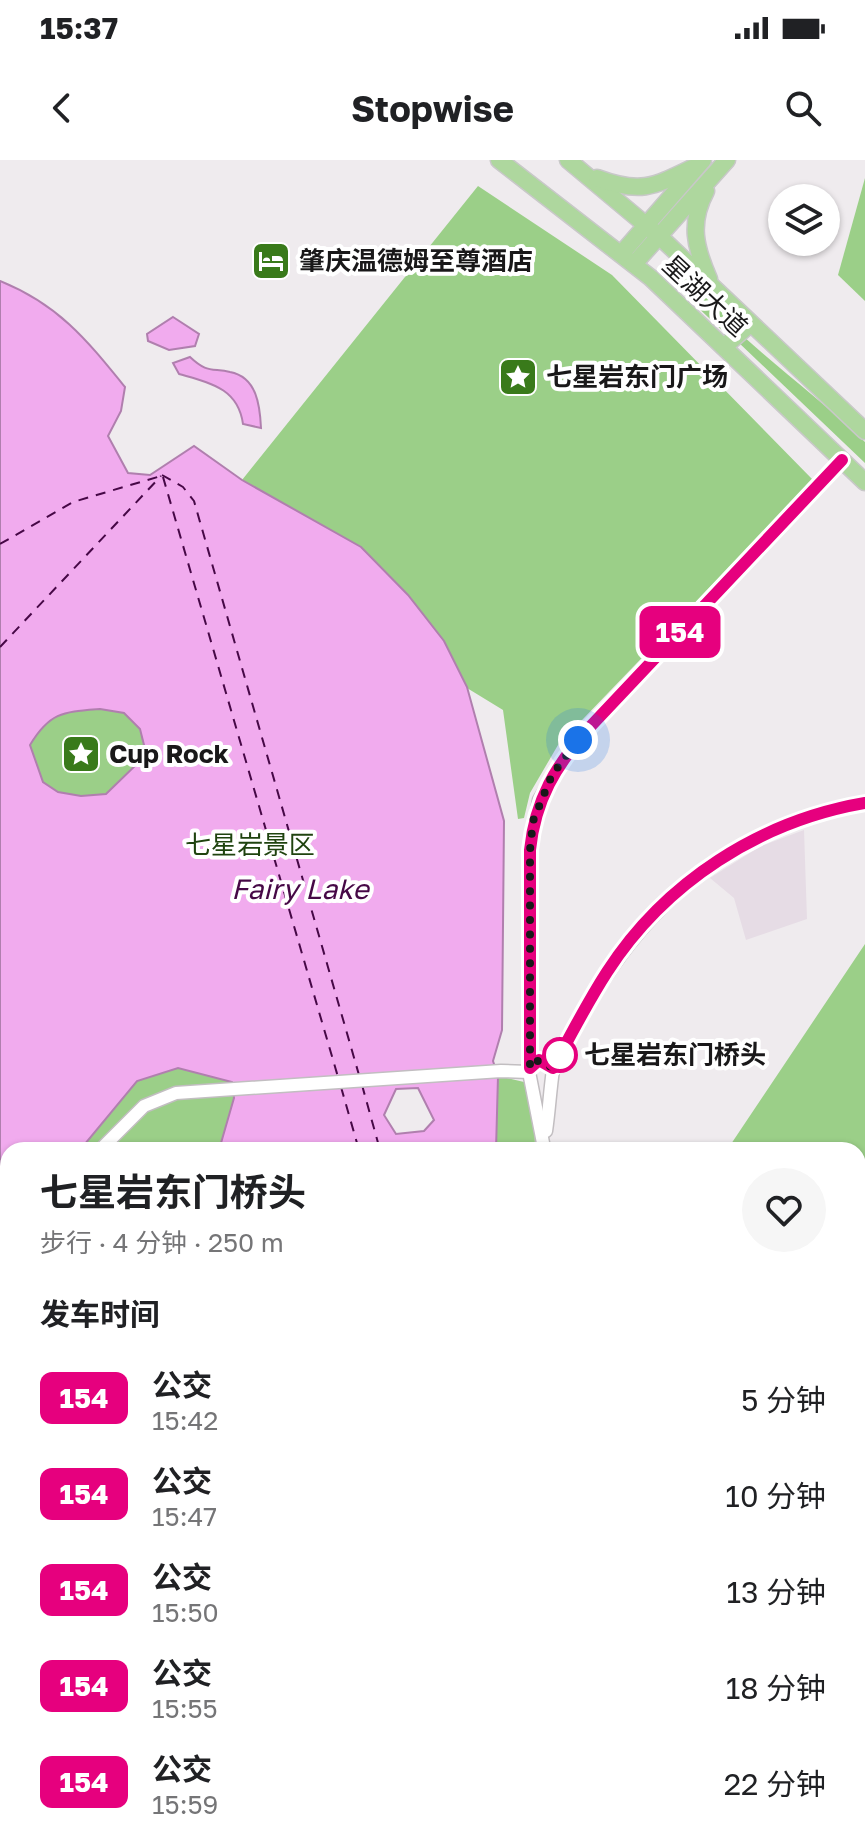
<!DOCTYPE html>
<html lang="zh">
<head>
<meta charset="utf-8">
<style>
	body { margin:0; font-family:"Golos Text","Noto Sans SC",sans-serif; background:#f6f6f6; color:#202124; height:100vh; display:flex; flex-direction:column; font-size:30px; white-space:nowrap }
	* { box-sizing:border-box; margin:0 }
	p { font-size:26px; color:#757577 }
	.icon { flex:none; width:44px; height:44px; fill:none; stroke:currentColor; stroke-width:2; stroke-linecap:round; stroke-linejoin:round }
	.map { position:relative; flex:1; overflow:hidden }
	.side { position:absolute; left:0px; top:982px; width:866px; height:704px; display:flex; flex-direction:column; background:#fff; border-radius:24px 24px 0 0; box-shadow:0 2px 6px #0004 }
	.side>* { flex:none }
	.badge { padding:0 16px; border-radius:12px; font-size:28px; line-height:52px }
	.tools { position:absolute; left:768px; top:24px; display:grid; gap:16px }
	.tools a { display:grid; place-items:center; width:72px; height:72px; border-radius:50%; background:#fff; box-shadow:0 2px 6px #0004; font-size:40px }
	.you { position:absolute; width:40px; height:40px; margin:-20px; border:6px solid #fff; border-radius:50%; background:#1a73e8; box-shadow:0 0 0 12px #1a73e833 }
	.map>.badge { position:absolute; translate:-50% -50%; box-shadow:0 0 0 4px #fff }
	h2 { padding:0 40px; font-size:30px; line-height:72px }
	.round { display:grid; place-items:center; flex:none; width:84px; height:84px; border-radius:42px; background:#f6f6f6 }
	.headline { display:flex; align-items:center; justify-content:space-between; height:136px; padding:0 40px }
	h1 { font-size:38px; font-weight:700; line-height:60px }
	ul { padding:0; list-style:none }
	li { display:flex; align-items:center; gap:24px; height:96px; padding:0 40px }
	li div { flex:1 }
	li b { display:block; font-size:30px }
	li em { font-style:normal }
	li .badge { min-width:88px; font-weight:700; text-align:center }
	.status { display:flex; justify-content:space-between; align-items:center; height:56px; padding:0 40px; background:#fff; direction:ltr }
	.status svg { height:22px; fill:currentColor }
	header { display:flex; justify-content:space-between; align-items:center; height:104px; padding:0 40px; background:#fff; font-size:36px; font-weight:700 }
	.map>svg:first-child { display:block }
	.built { fill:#e6dce5 }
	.green { fill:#9bcf88 }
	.water { fill:#f1abee; stroke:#b07fae; stroke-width:2; fill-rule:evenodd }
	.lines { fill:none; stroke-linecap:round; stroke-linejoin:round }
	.ferry { stroke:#460846; stroke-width:2; stroke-dasharray:10 8; stroke-linecap:butt }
	.minor-casing { stroke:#c2bec1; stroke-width:15 }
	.major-casing { stroke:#c8c8c8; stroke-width:19 }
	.minor { stroke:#fff; stroke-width:12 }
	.major { stroke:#aed79e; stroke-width:16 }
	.line-casing { stroke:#fff; stroke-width:18 }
	.line { stroke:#e6007e; stroke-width:12 }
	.walk { stroke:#191819; stroke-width:8; stroke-dasharray:0 14.4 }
	.stop-dot { fill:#fff; stroke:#e6007e; stroke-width:4 }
	.labels { text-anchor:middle; stroke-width:8; stroke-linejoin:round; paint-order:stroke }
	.poi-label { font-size:26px; font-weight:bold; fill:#191819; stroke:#fff; text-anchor:start }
	.street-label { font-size:26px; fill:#191819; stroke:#fff }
	.park-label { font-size:26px; fill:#1f430f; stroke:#fff }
	.stop-label { font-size:26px; font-weight:bold; fill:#191819; stroke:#fff; text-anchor:start }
	.water-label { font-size:28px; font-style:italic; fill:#460846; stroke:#fff }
</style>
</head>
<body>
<div class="status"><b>15:37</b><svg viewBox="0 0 49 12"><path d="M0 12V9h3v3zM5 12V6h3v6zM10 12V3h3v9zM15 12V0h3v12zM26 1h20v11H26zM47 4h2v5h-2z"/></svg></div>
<header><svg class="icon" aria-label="back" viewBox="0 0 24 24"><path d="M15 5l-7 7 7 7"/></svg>Stopwise<svg class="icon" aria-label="search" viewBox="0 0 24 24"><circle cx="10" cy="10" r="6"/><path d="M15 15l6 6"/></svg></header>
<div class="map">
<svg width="865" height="1686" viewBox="0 0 865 1686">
	<rect width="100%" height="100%" fill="#efebee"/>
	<polygon class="built" points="804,670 807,759 746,780 734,738 710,718 761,686"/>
	<g class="green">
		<polygon points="865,18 865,141 838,115"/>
		<path d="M478 26 612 115 813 320 558 585 530 633 524 658 518 659 503 550 467 528 504 661 502 870 493 901 498 916 524 922 534 942 535 990H496L498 917 234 938 219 990H8V1678H379L384 1686H0V121C59 145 86 179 125 227L121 251 108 276 128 313 150 315 194 286 242 320Z"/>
		<polygon points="671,104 734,161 724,172 662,114"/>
		<path d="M743 176C783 212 826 244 865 282V303L737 181Z"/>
		<polygon points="865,784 865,1680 861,1686 752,1686 752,1678 858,1678 858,990 727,990"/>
	</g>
	<g class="water">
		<path d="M0 121C59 145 86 179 125 227L121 251 108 276 128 313 150 315 194 286 242 320 361 387 408 435 444 481 467 527 504 661 502 870 493 901 498 916 496 990H219L234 938 232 922 178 908 137 921 80 990H8V1076L0 1086ZM100 549 124 553 140 569 145 589 141 600 106 634 81 636 58 632 43 622 30 585C50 552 63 552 100 549ZM418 928 434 960 424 971 396 974 384 955 396 929Z"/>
		<polygon points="173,157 199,174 195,186 169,190 148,181 147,174"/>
		<path d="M190 197C207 213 211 208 230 212 257 217 260 246 261 268L243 264C238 228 210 223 179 214L173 203Z"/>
		<polygon points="20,1678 322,1678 326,1686 16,1686"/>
		<polygon points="379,1678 585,1678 585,1686 384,1686"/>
	</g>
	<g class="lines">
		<g class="ferry">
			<polyline points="162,315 183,327 194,341 359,915"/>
			<polyline points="163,317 338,917"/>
			<polyline points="0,384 73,342 161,316"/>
			<polyline points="0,487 161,316"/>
			<polyline points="362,925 380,990"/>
			<polyline points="341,927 359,990"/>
			<polyline points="481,1678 482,1686"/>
			<polyline points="505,1678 506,1686"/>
			<polyline points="526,1678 527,1686"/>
		</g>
		<g class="minor-casing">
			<g id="minor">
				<path d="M546 971C549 951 550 930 553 910 556 891 575 868 585 851 647 739 737 666 865 643"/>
				<polyline points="544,988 529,912 530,690 539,640 567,593 842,300"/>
				<polyline points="100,990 144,946 176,933 501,911 529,912"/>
				<polyline points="0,1107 8,1098"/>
				<polyline points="606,1686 607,1678"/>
			</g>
		</g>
		<g class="major-casing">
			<g id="major">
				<polyline points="499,0 651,118 865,322"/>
				<polyline points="568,0 659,76 865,271"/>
				<path d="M597 18C640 34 653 27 692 8"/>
				<path d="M706 31C689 63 695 87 709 119"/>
				<polyline points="622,93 703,0"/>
				<polyline points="634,104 727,0"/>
				<polyline points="724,187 750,164"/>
			</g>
		</g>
		<use href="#minor" class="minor"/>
		<use href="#major" class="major"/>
	</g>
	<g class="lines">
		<g class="line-casing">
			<path id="line" d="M842 300 589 568C556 605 535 640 530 690V908L539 900 553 908C570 876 587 843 607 812 665 722 760 661 865 643"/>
		</g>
		<use href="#line" class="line"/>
		<polyline class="walk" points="560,895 566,884 553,908 539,900 530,908 530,690 533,661 552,615 578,580"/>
	</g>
	<defs>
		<g id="hotel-square" transform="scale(2)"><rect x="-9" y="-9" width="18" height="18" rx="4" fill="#397a1a" stroke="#fff"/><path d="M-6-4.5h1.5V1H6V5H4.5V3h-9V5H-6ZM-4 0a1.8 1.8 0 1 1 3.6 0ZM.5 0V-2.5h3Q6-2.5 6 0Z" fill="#fff"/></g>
		<g id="sight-square" transform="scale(2)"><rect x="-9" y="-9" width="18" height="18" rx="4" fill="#397a1a" stroke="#fff"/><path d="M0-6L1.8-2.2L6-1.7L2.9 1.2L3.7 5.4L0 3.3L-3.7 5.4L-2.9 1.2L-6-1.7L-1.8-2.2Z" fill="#fff"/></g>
	</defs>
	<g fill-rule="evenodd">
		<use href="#hotel-square" x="271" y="101"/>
		<use href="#sight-square" x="518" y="217"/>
		<use href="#sight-square" x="81" y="594"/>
	</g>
	<circle class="stop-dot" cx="560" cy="895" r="16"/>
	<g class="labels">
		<g class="poi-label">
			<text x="299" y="110">肇庆温德姆至尊酒店</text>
			<text x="546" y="226">七星岩东门广场</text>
			<text x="109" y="603">Cup Rock</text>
		</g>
		<g class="street-label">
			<text transform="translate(705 136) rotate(43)" y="9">星湖大道</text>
		</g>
		<g class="park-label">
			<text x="250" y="694">七星岩景区</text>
		</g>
		<g class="stop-label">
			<text x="584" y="904">七星岩东门桥头</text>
		</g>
		<g class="water-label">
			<text x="300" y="739">Fairy Lake</text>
		</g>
	</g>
</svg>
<div class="tools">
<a><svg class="icon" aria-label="layers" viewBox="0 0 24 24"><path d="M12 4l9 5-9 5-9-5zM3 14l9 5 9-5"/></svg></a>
</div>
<div class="you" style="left:578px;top:580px"></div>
<b class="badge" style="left:680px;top:472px;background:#e6007e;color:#fff">154</b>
<section class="side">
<div class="headline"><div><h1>七星岩东门桥头</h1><p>步行 · 4 分钟 · 250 m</p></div><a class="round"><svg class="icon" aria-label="heart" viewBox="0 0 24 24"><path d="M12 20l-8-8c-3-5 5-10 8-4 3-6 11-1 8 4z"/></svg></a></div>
<h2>发车时间</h2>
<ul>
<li><span class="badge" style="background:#e6007e;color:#fff">154</span><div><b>公交</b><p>15:42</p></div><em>5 分钟</em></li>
<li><span class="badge" style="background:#e6007e;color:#fff">154</span><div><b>公交</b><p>15:47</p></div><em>10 分钟</em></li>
<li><span class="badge" style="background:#e6007e;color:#fff">154</span><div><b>公交</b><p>15:50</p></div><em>13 分钟</em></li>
<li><span class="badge" style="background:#e6007e;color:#fff">154</span><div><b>公交</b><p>15:55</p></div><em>18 分钟</em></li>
<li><span class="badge" style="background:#e6007e;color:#fff">154</span><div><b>公交</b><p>15:59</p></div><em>22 分钟</em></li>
</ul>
</section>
</div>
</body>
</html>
